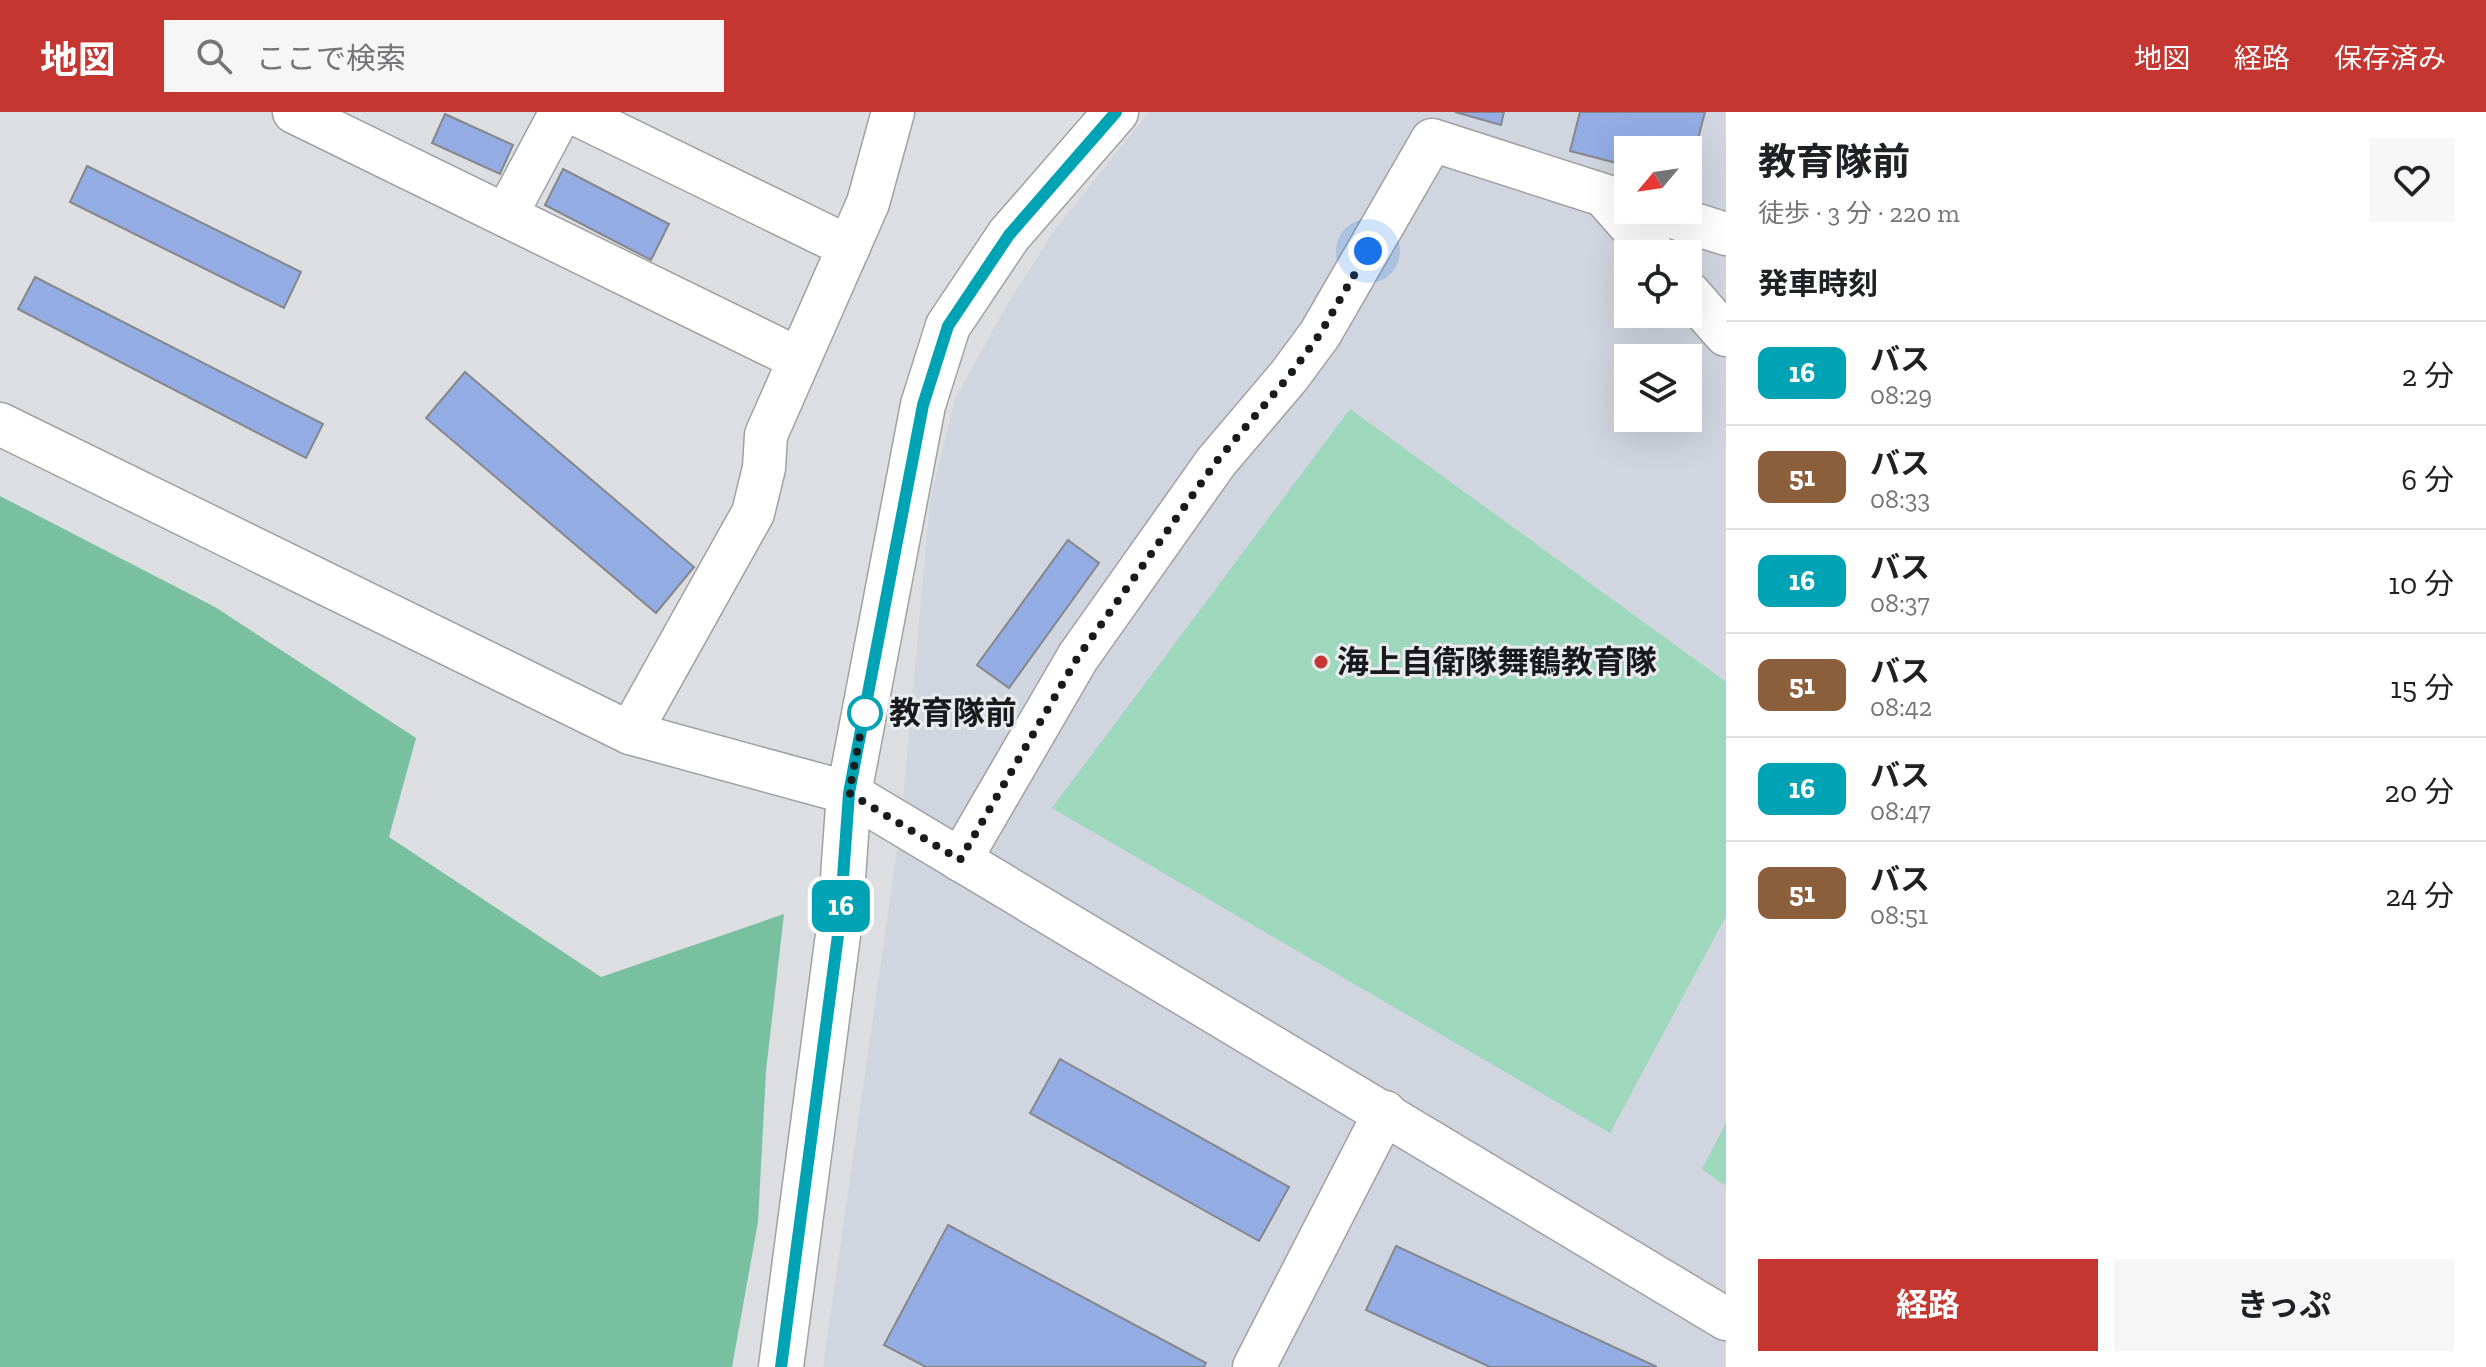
<!DOCTYPE html>
<html lang="ja">
<head>
<meta charset="utf-8">
<style>
	body { margin:0; font-family:"Zilla Slab","Noto Sans JP",serif; background:#f6f6f6; color:#202124; height:100vh; display:flex; flex-direction:column; font-size:30px; white-space:nowrap }
	* { box-sizing:border-box; margin:0 }
	p { font-size:26px; color:#757577 }
	.icon { flex:none; width:44px; height:44px; fill:none; stroke:currentColor; stroke-width:2; stroke-linecap:round; stroke-linejoin:round }
	.map { position:relative; flex:1; overflow:hidden }
	.sheet { display:flex; flex-direction:column; background:#fff; width:760px }
	.sheet>* { flex:none }
	.badge { padding:0 16px; border-radius:12px; font-size:28px; line-height:52px }
	.needle { width:52px; rotate:241deg }
	.tools { position:absolute; left:1614px; top:24px; display:grid; gap:16px }
	.tools a { display:grid; place-items:center; width:88px; height:88px; border-radius:0px; background:#fff; box-shadow:0 8px 32px #0002; font-size:40px }
	.you { position:absolute; width:40px; height:40px; margin:-20px; border:6px solid #fff; border-radius:50%; background:#1a73e8; box-shadow:0 0 0 12px #1a73e833 }
	.map>.badge { position:absolute; translate:-50% -50%; box-shadow:0 0 0 4px #fff }
	h2 { padding:0 32px; font-size:30px; line-height:72px }
	.round { display:grid; place-items:center; flex:none; width:84px; height:84px; border-radius:0px; background:#f6f6f6 }
	.head { display:flex; align-items:center; justify-content:space-between; height:136px; padding:0 32px }
	h1 { font-size:38px; font-weight:700; line-height:60px }
	.button { display:flex; gap:16px; margin-top:auto; padding:16px 32px }
	.button a { flex:1; height:92px; border-radius:0px; background:#c4362f; color:#fff; font-size:32px; font-weight:700; line-height:92px; text-align:center }
	.button a+a { background:#f6f6f6; color:#202124 }
	ul { padding:0; list-style:none }
	li { display:flex; align-items:center; gap:24px; height:104px; padding:0 32px; border-top:2px solid #e0e0e0 }
	li div { flex:1 }
	li b { display:block; font-size:30px }
	li em { font-style:normal }
	li .badge { min-width:88px; font-weight:700; text-align:center }
	header { display:flex; align-items:center; gap:48px; box-sizing:border-box; height:112px; padding:0 40px; background:#c4362f; color:#fff }
	header strong { font-size:38px }
	nav { display:flex; gap:44px; margin-inline-start:auto; font-size:28px }
	.search { width:560px; height:72px; background:#f6f6f6; display:flex; align-items:center; gap:20px; box-sizing:border-box; padding:0 28px; border-radius:0px; color:#757577; font-size:30px }
	main { display:flex; flex:1; min-height:0 }
	.map>svg:first-child { display:block }
	.built { fill:#d0d5df; fill-rule:evenodd }
	.green { fill:#9dd7bc }
	.forest { fill:#79c0a0 }
	.building { fill:#93ace4; stroke:#85878a; stroke-width:2 }
	.lines { fill:none; stroke-linecap:round; stroke-linejoin:round }
	.minor-casing { stroke:#9fa1a4; stroke-width:45 }
	.major-casing { stroke:#9fa1a4; stroke-width:47 }
	.minor { stroke:#fff; stroke-width:42 }
	.major { stroke:#fff; stroke-width:44 }
	.line-casing { stroke:#fff; stroke-width:18 }
	.line { stroke:#00a3b4; stroke-width:12 }
	.walk { stroke:#191a1b; stroke-width:8; stroke-dasharray:0 14.4 }
	.poi-dot { fill:#c4362f; stroke:#eaebef; stroke-width:3 }
	.stop-dot { fill:#fff; stroke:#00a3b4; stroke-width:4 }
	.labels { text-anchor:middle; stroke-width:6; stroke-linejoin:round; paint-order:stroke }
	.poi-label { font-size:32px; font-weight:bold; fill:#191a1b; stroke:#eaebef; text-anchor:start }
	.stop-label { font-size:32px; font-weight:bold; fill:#191a1b; stroke:#eaebef; text-anchor:start }
</style>
</head>
<body>
<header>
<strong>地図</strong>
<div class="search"><svg class="icon" aria-label="search" viewBox="0 0 24 24"><circle cx="10" cy="10" r="6"/><path d="M15 15l6 6"/></svg>ここで検索</div>
<nav><a>地図</a><a>経路</a><a>保存済み</a></nav>
</header>
<main>
<div class="map">
<svg width="1726" height="1255" viewBox="0 0 1726 1255">
	<rect width="100%" height="100%" fill="#dcdee1"/>
	<path class="built" d="M1149 0H1726V1255H823L901 711 930 389 955 287 1003 200 1053 120ZM1628 38H1688V98H1628ZM1628 142H1688V202H1628ZM1628 246H1688V306H1628Z"/>
	<g class="green">
		<polygon points="1350,297 1726,570 1726,804 1610,1021 1052,696"/>
		<polygon points="1726,1011 1726,1074 1702,1057"/>
	</g>
	<polygon class="forest" points="0,384 215,495 416,626 389,725 601,865 784,802 766,959 758,1110 732,1255 0,1255"/>
	<g class="building">
		<polygon points="1455,0 1504,0 1501,13"/>
		<polygon points="1580,0 1705,0 1688,65 1688,38 1628,38 1628,54 1570,39"/>
		<polygon points="445,2 513,33 500,62 432,31"/>
		<polygon points="87,54 301,160 284,196 70,90"/>
		<polygon points="563,57 669,112 651,148 545,93"/>
		<polygon points="35,165 323,312 306,346 18,197"/>
		<polygon points="465,260 694,455 656,501 426,306"/>
		<polygon points="1068,428 1099,451 1009,576 977,553"/>
		<polygon points="1060,947 1289,1075 1259,1129 1030,1001"/>
		<polygon points="948,1113 1206,1251 1204,1255 926,1255 884,1233"/>
		<polygon points="1396,1134 1657,1255 1490,1255 1366,1198"/>
	</g>
	<g class="lines">
		<g class="minor-casing">
			<g id="minor">
				<polyline points="294,0 799,247"/>
				<polyline points="572,0 849,135"/>
				<polyline points="1604,84 1655,142"/>
				<polyline points="1650,98 1726,122"/>
				<polyline points="506,103 561,0"/>
				<polyline points="1688,180 1726,223"/>
				<polyline points="0,312 630,621 849,681 1726,1207"/>
				<polyline points="630,621 753,401 764,356 766,323 868,91 893,0"/>
				<polyline points="960,748 1078,545 1216,350 1289,264 1320,222 1432,28 1628,91"/>
				<polyline points="1254,1255 1385,1000"/>
			</g>
		</g>
		<g class="major-casing">
			<polyline id="major" points="781,1255 840,808 849,681 923,293 948,214 1009,123 1116,0"/>
		</g>
		<use href="#minor" class="minor"/>
		<use href="#major" class="major"/>
	</g>
	<g class="lines">
		<g class="line-casing">
			<polyline id="line" points="781,1255 840,808 849,681 923,293 948,214 1009,123 1116,0"/>
		</g>
		<use href="#line" class="line"/>
		<polyline class="walk" points="865,601 866,592 849,681 960,748 1078,545 1216,350 1289,264 1320,222 1368,139"/>
	</g>
	<circle class="poi-dot" cx="1321" cy="550" r="8"/>
	<circle class="stop-dot" cx="865" cy="601" r="16"/>
	<g class="labels">
		<g class="poi-label">
			<text x="1337" y="561">海上自衛隊舞鶴教育隊</text>
		</g>
		<g class="stop-label">
			<text x="889" y="612">教育隊前</text>
		</g>
	</g>
</svg>
<div class="tools">
<a><svg class="needle" viewBox="-14 -14 28 28"><path d="M0-13l5 13h-10z" fill="#e53935"/><path d="M0 13l5-13h-10z" fill="#757577"/></svg></a>
<a><svg class="icon" aria-label="locate" viewBox="0 0 24 24"><circle cx="12" cy="12" r="6"/><path d="M12 2v4M12 18v4M2 12h4M18 12h4"/></svg></a>
<a><svg class="icon" aria-label="layers" viewBox="0 0 24 24"><path d="M12 4l9 5-9 5-9-5zM3 14l9 5 9-5"/></svg></a>
</div>
<div class="you" style="left:1368px;top:139px"></div>
<b class="badge" style="left:841px;top:794px;background:#00a3b4;color:#fff">16</b>
</div>
<section class="sheet">
<div class="head"><div><h1>教育隊前</h1><p>徒歩 · 3 分 · 220 m</p></div><a class="round"><svg class="icon" aria-label="heart" viewBox="0 0 24 24"><path d="M12 20l-8-8c-3-5 5-10 8-4 3-6 11-1 8 4z"/></svg></a></div>
<h2>発車時刻</h2>
<ul>
<li><span class="badge" style="background:#00a3b4;color:#fff">16</span><div><b>バス</b><p>08:29</p></div><em>2 分</em></li>
<li><span class="badge" style="background:#8b5e3c;color:#fff">51</span><div><b>バス</b><p>08:33</p></div><em>6 分</em></li>
<li><span class="badge" style="background:#00a3b4;color:#fff">16</span><div><b>バス</b><p>08:37</p></div><em>10 分</em></li>
<li><span class="badge" style="background:#8b5e3c;color:#fff">51</span><div><b>バス</b><p>08:42</p></div><em>15 分</em></li>
<li><span class="badge" style="background:#00a3b4;color:#fff">16</span><div><b>バス</b><p>08:47</p></div><em>20 分</em></li>
<li><span class="badge" style="background:#8b5e3c;color:#fff">51</span><div><b>バス</b><p>08:51</p></div><em>24 分</em></li>
</ul>
<div class="button"><a>経路</a><a>きっぷ</a></div>
</section>
</main>
</body>
</html>
